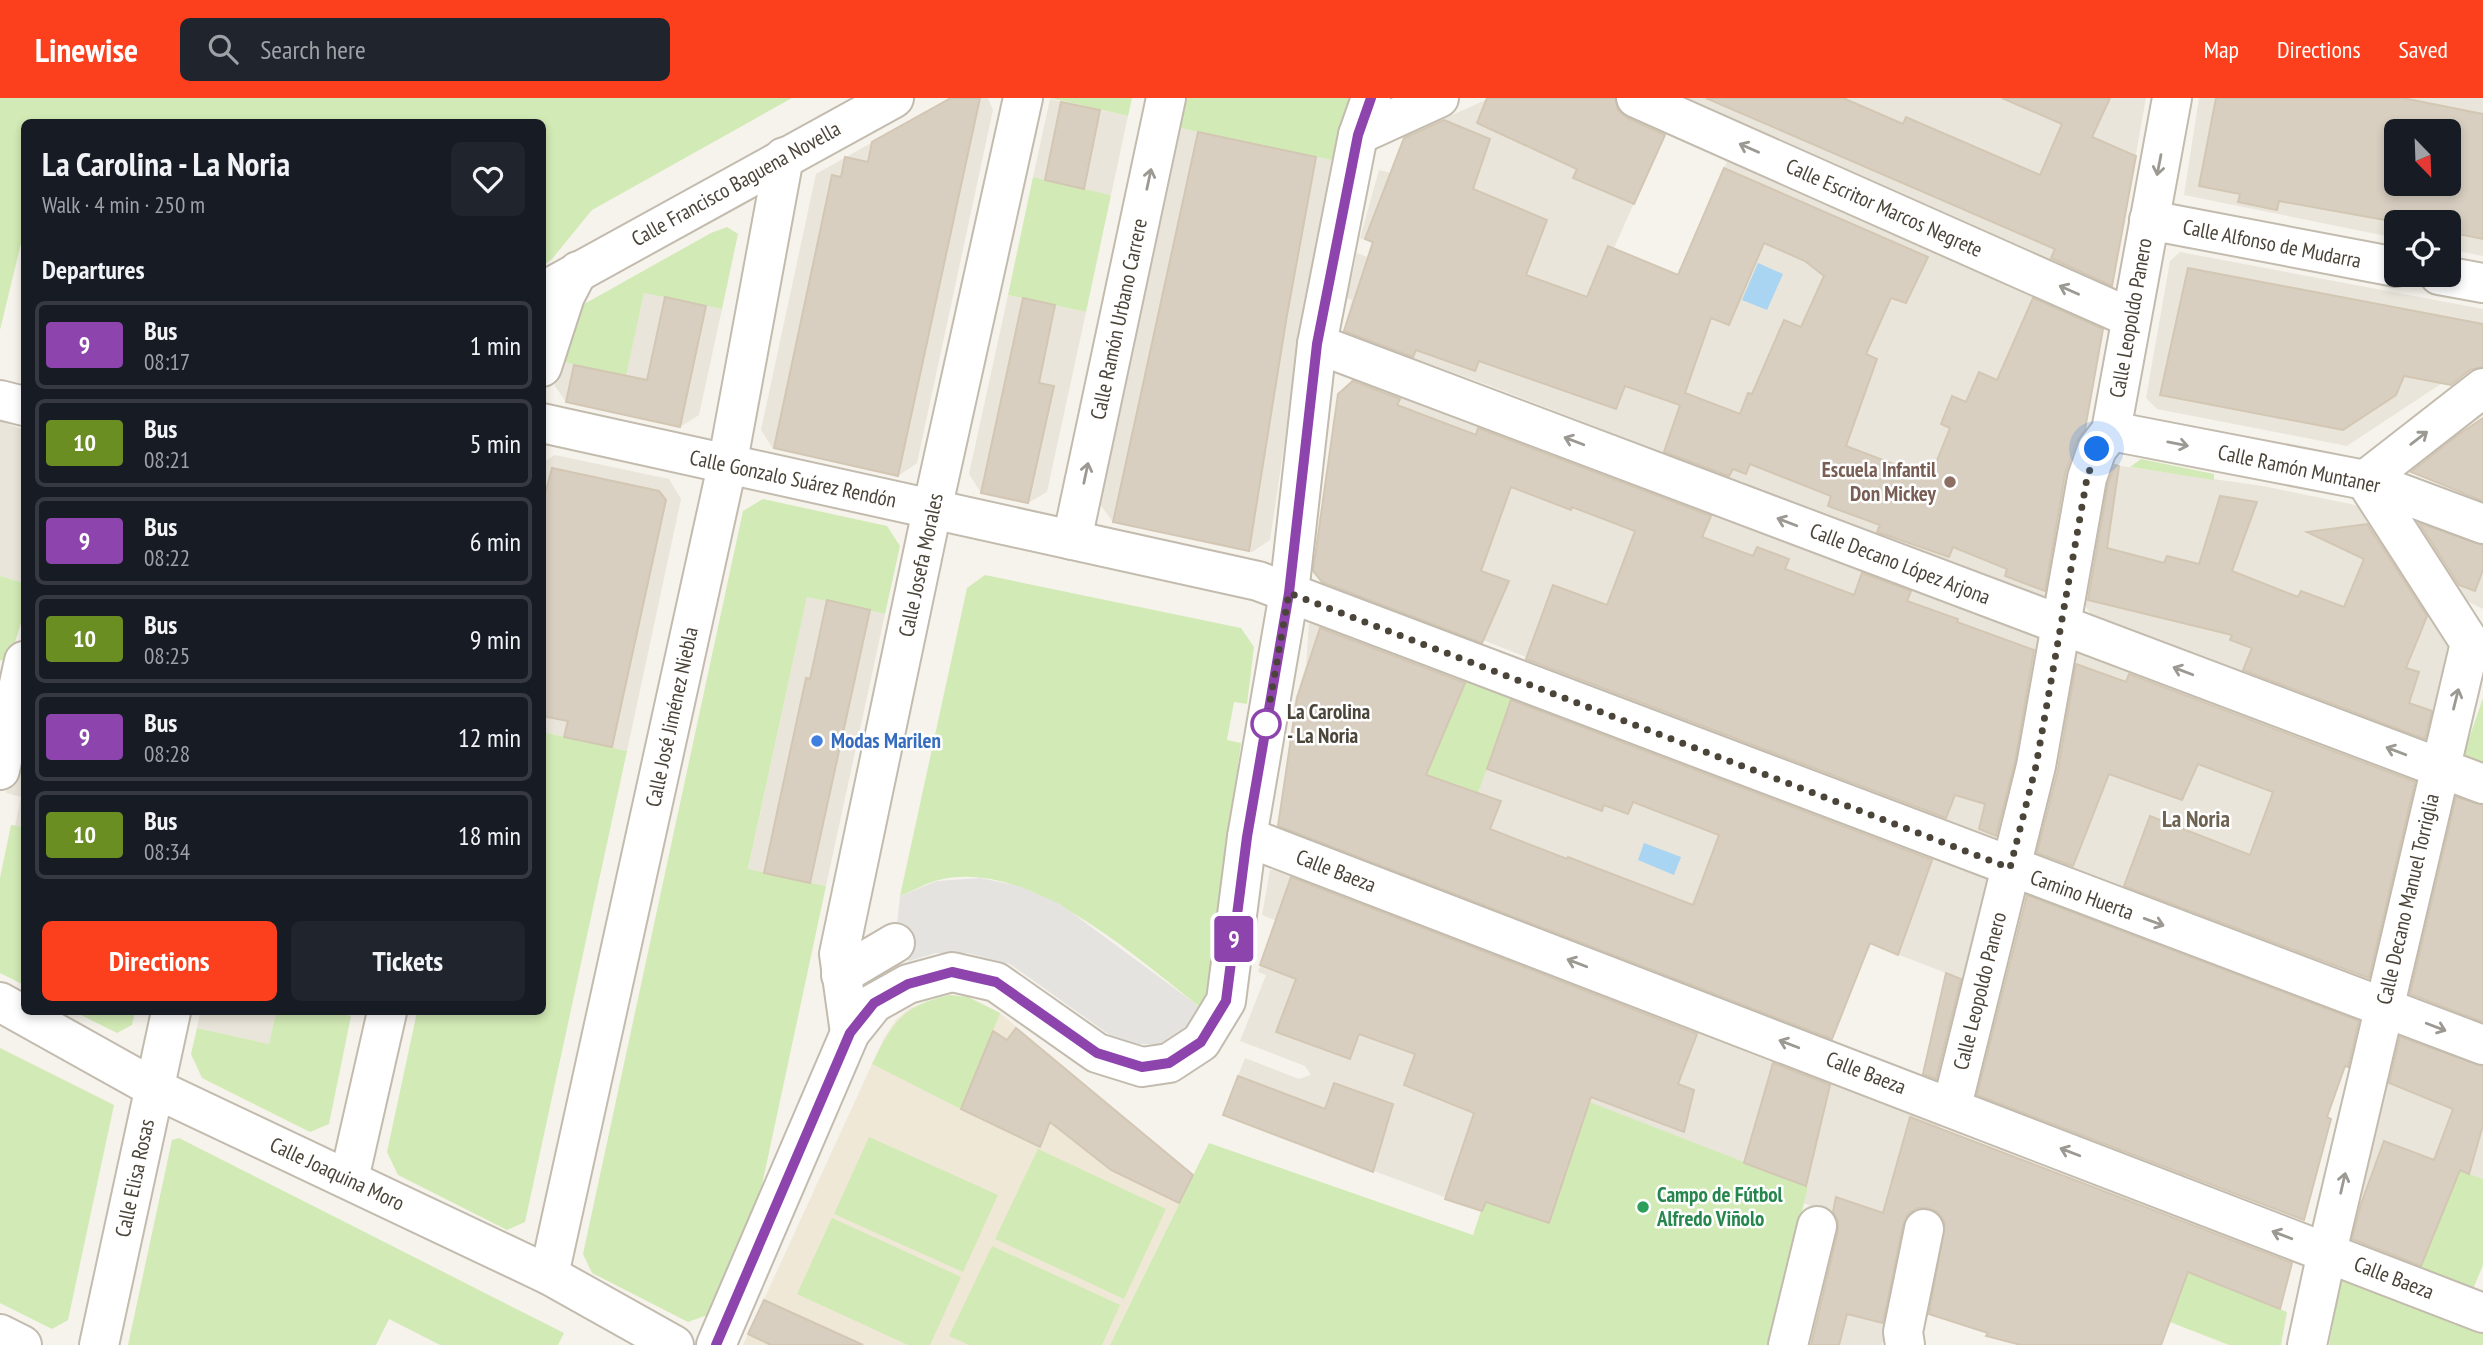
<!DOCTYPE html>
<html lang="en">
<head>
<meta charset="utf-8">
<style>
	body { margin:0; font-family:"PT Sans Narrow",sans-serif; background:#20242c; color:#f1f3f6; height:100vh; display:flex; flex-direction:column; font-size:26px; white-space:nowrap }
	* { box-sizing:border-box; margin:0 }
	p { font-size:23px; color:#9ea1a6 }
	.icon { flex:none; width:38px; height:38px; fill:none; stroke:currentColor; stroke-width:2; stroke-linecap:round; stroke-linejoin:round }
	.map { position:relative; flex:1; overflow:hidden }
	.drawer { position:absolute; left:21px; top:21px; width:525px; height:896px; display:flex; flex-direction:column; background:#171b24; border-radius:10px; box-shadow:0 4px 10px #0003 }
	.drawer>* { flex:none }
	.badge { padding:0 14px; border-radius:5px; font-size:24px; line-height:46px }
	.needle { width:46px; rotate:157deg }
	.buttons { position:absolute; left:2384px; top:21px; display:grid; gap:14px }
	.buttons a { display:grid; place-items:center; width:77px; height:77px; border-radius:10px; background:#171b24; box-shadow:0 4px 10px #0003; font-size:35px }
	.you { position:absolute; width:35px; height:35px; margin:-18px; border:5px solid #fff; border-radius:50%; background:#1a73e8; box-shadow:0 0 0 10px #1a73e833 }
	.map>.badge { position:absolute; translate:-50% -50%; box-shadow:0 0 0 4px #fff }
	h2 { padding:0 21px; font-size:26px; line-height:63px }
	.round { display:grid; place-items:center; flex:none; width:74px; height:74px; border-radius:10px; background:#20242c }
	.summary { display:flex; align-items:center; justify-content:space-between; height:119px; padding:0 21px }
	h1 { font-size:33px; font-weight:700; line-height:52px }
	.primary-button { display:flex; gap:14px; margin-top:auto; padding:14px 21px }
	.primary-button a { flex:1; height:80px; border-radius:10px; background:#fc3f1d; color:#fff; font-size:28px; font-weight:700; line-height:80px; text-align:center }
	.primary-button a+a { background:#20242c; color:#f1f3f6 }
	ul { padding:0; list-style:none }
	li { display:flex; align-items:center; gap:21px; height:88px; margin:0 14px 10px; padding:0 7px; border:4px solid #363941; border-radius:10px }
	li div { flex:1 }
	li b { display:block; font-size:26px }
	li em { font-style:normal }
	li .badge { min-width:77px; font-weight:700; text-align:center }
	header { display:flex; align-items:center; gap:42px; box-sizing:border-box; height:98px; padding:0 35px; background:#fc3f1d; color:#fff }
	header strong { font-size:33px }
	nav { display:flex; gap:38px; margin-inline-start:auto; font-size:24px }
	.search { width:490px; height:63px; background:#20242c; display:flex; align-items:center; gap:18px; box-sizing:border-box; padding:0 24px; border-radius:10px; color:#9ea1a6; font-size:26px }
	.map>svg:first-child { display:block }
	.residential { fill:#eae5da; fill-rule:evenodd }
	.education { fill:#efe8d6 }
	.green { fill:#d2eab5 }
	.parking { fill:#e5e3e0 }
	.water { fill:#a9d4f2 }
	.building { fill:#d8cfc1; stroke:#d3c7b4; stroke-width:2; fill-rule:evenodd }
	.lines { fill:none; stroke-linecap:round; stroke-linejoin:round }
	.minor-casing { stroke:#c2bbae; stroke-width:42 }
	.minor { stroke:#fff; stroke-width:38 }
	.oneway { stroke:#9c9892 }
	.line-casing { stroke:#fff; stroke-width:16 }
	.line { stroke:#8e44ad; stroke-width:10 }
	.walk { stroke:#4b4439; stroke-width:7; stroke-dasharray:0 12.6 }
	.education-dot { fill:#8d6e63; stroke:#fff; stroke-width:2.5 }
	.stop-dot { fill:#fff; stroke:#8e44ad; stroke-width:3.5 }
	.shop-dot { fill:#3f7fe0; stroke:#fff; stroke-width:2.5 }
	.leisure-dot { fill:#2e9e5b; stroke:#fff; stroke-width:2.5 }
	.labels { text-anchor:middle; stroke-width:5; stroke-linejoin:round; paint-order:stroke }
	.street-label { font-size:21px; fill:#4b4439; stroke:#fff }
	.education-label { font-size:21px; font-weight:bold; fill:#785e54; stroke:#fff; text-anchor:end }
	.stop-label { font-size:21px; font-weight:bold; fill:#4b4439; stroke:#fff; text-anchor:start }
	.shop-label { font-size:21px; font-weight:bold; fill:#366cbe; stroke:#fff; text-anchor:start }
	.leisure-label { font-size:21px; font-weight:bold; fill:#27864d; stroke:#fff; text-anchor:start }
	.neighbourhood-label { font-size:23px; font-weight:bold; fill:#6e6250; stroke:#fff }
</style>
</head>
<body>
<header>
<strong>Linewise</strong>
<div class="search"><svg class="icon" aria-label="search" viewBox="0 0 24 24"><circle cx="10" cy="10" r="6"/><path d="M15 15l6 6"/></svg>Search here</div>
<nav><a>Map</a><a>Directions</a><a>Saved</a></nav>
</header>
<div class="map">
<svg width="2483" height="1247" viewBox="0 0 2483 1247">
	<rect width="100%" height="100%" fill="#f6f3ec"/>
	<g class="residential">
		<polygon points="951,0 988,0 993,12 917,365 898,378 773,351 761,332 816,76"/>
		<polygon points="1490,0 1590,0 1666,33 1614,150 1666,172 1678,176 1728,61 2104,223 2056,507 1488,287 1343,235 1352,202 1347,200 1357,155 1367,159 1372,145 1360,140 1379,72 1391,75 1405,38"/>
		<polygon points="1670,0 2146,0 2112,191"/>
		<path d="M2199 0H2483V158L2448 151V124H2396V140L2184 97ZM2396 33H2448V86H2396Z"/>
		<polygon points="1050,1 1128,18 1111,97 1033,79"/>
		<polygon points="1180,30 1336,63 1310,175 1270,442 1252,454 1113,424 1099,405"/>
		<polygon points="2180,154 2483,211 2483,258 2347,348 2157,311 2146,300 2170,163"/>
		<polygon points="644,195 722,211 699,317 680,329 566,304 553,285 559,263 626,277"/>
		<polygon points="1008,197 1086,214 1047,394 1028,405 981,395 969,376"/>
		<polygon points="1357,276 2049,539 2007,748 1457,532 1323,486 1313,473 1338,296"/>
		<polygon points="0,323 24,332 24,485 0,478"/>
		<polygon points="555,357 669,381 681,401 627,653 543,634 542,365"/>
		<polygon points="2099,365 2263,388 2360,408 2455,545 2430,647 2091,517 2077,495"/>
		<polygon points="2411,419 2483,436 2483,511 2467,503 2453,485"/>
		<polygon points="807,499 885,516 826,788 748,772"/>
		<polygon points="1309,525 1360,544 1361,541 1464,579 1427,676 1478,695 1514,598 1998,781 1950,991 1922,980 1946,875 1871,846 1830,944 1278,731 1295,602 1306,567"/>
		<polygon points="2064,545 2422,679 2371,888 2024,756"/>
		<polygon points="24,612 24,729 15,728 21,699 6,695"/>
		<polygon points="1282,771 1942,1022 1882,1247 1806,1247 1836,1119 1804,1105 1808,1089 1525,980 1482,1113 1223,1017 1245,960 1299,981 1311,977 1305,968 1240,943 1266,877 1258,874 1277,823 1262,817 1270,772"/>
		<polygon points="200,914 276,914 269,946 197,930"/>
		<polygon points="2398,931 2483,964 2483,1081 2460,1072 2420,1171 2345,1140"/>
	</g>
	<polygon class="education" points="950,897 968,899 1000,915 1193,1077 1110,1247 743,1247 884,940 896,922 910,910"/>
	<g class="green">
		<polygon points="0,0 792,0 592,112 552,161 543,168 542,24 24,24 24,133 0,232"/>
		<polygon points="1050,0 1132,0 1128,18"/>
		<polygon points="1187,0 1353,0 1336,63 1180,30"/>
		<polygon points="1033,79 1111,97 1086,214 1008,197"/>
		<polygon points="727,129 738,136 722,211 644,195 626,278 559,263 577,210 711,135"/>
		<polygon points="2141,361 2214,376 2214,382 2130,369"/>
		<polygon points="763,401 887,428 900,448 885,516 807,499 748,771 826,788 756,1115 710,1216 688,1224 592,1175 583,1156 743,413"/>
		<path d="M985 477 1241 530 1254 549 1247 606 1234 604 1227 642 1241 645 1204 912C1136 860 1027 757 935 783 923 787 912 793 900 798L967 490Z"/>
		<polygon points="0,478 24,485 24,515 9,564 0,562"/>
		<polygon points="1464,579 1515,595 1478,695 1426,677"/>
		<polygon points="2483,600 2483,665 2463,658"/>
		<polygon points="543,634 627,653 525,1124 507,1132 398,1077 387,1054 417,914 542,914"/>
		<polygon points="11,727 24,729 24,887 0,875 0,780"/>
		<path d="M950 897 968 899 1000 915 961 1011 872 966C892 925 903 907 950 897Z"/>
		<polygon points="75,914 135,914 132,927 117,935"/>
		<polygon points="276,914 334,914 351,918 329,1026 310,1034 202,980 191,956 197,930 269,946"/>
		<polygon points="0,950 114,1007 68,1222 52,1231 0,1205"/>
		<polygon points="1525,979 1808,1089 1769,1247 1110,1247 1209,1045 1473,1137"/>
		<polygon points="869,1039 998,1097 963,1174 834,1116"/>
		<polygon points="179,1040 564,1235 558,1247 440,1247 389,1221 376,1247 128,1247 172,1042"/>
		<polygon points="1038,1051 1166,1111 1124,1201 995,1141"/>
		<polygon points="2460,1072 2483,1081 2483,1167 2473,1191 2420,1171"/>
		<polygon points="832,1120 961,1179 930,1247 908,1247 797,1196"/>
		<polygon points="992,1148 1120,1207 1102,1247 969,1247 949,1238"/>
		<polygon points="2188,1174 2287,1214 2281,1247 2229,1247 2170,1224"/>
		<polygon points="2342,1177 2483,1231 2483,1247 2329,1247"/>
	</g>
	<polygon class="parking" points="980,780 1019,788 1060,806 1204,912 1190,930 1178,938 1158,946 1138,946 1111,938 1010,866 968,855 936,855 909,863 895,845 900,798 937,783"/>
	<g class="water">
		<polygon points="1758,165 1783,176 1767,212 1742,202"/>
		<polygon points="1644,745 1681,759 1674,777 1638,762"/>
	</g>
	<g class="building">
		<polygon points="951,0 980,0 898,378 774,350 832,77 841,79 845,59 868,64 872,44"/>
		<polygon points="1487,0 1615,0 1618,12 1627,20 1665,37 1634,106 1573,80 1577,71 1477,25"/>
		<polygon points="1706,0 1843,0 1903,26 1906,19 2040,77 2062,26 2002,0 2110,0 2092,39 2136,58 2112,188 2051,160 2055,151"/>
		<path d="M2216 0H2403L2483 16V141L2448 134V124H2396L2279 103 2277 112 2238 104 2240 96 2199 88ZM2396 33H2448V86H2396Z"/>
		<polygon points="1061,4 1100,12 1084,91 1045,82"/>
		<path d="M1444 22 1490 41 1473 91 1547 122 1526 177 1587 199 1608 148 1678 177 1724 70 1928 159 1906 205 1891 200 1866 256 1877 261 1846 348 1930 380 1950 330 1941 326 1952 298 1966 304 1979 274 1997 282 2033 200 2103 231 2085 331 2076 344 2065 376 2045 493 2005 478 2007 471 1953 449 1949 459 1877 434 1880 427 1828 408 1831 398 1750 366 1746 376 1733 371 1729 378 1664 354 1680 307 1625 288 1616 311 1479 263 1475 273 1416 252 1413 259 1344 233 1373 144 1365 141 1404 40ZM1764 145 1805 163 1824 178 1801 229 1784 222 1752 296 1748 295 1740 316 1685 295 1711 220 1729 227Z"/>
		<polygon points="1198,34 1316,59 1287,217 1249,453 1113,424"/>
		<polygon points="2188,170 2483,226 2483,269 2470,272 2451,287 2404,278 2396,297 2343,332 2160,297"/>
		<polygon points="665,199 706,208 680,329 566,304 574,267 647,282"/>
		<polygon points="1023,200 1055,207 1039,285 1054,288 1028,405 981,395"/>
		<polygon points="1353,283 1400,301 1397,307 1476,337 1478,330 1711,418 1702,439 1753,458 1757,449 1789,461 1785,471 1854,497 1862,475 1911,493 1907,503 1958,521 1957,524 2034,552 2015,663 1996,738 1979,731 1985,706 1955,697 1946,720 1526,561 1553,487 1607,507 1635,433 1572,409 1571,412 1511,389 1481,473 1509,483 1482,545 1322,484 1313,473 1338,296"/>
		<polygon points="2483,320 2483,403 2411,374 2458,337"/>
		<polygon points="2115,367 2119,368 2107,450 2164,465 2167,458 2199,466 2220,398 2257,404 2232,473 2298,499 2301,493 2344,509 2364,461 2307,434 2367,426 2427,518 2406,570 2419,574 2409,605 2432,613 2425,641 2243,572 2252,550 2230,542 2232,537 2088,502 2108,386"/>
		<polygon points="552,370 659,393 666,402 612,649 564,639 568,623 542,618 542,408"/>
		<polygon points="2419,425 2483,447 2483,472 2475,493 2459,487"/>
		<polygon points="827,502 870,512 810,785 764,775 806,580 810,581"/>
		<polygon points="1320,530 1465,585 1426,677 1501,703 1490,731 1567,761 1568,759 1693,807 1719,737 1633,704 1628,716 1604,707 1602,713 1487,671 1511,602 1932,762 1898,857 1870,845 1832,941 1278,728 1297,600"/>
		<polygon points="2076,566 2126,584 2129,576 2415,684 2369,880 2124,788 2150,718 2250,757 2273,694 2198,666 2182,702 2109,676 2073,768 2037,755 2058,672"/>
		<polygon points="2456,699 2483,707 2483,924 2410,896"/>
		<polygon points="1291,779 1697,936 1678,986 1694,992 1684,1034 1591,999 1549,1125 1486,1104 1482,1113 1445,1101 1474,1015 1404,987 1415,956 1359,936 1350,961 1276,934 1296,881 1260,867"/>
		<polygon points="2027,797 2359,923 2348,969 2345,968 2327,1019 2331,1021 2304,1122 1977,997"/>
		<polygon points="1946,875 1961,881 1936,981 1923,976"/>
		<polygon points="1016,930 1193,1077 1179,1105 1111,1072 1050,1024 1040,1049 961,1011 993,933 1007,942"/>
		<polygon points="2400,939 2483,968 2483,1027 2469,1076 2460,1072 2421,1168 2352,1141 2361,1106 2384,1043 2434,1062 2453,1011 2389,985"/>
		<polygon points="1773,965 1830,987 1806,1088 1744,1065"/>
		<polygon points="1238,978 1325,1011 1334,985 1393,1006 1373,1074 1223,1017"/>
		<polygon points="1910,1019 2292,1165 2280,1211 2188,1174 2161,1247 2021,1247 1986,1238 1988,1235 1929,1216 1945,1125 1938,1114 1928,1110 1918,1110 1908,1116 1903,1127 1883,1225 1847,1216 1839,1247 1811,1247 1838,1133 1838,1123 1833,1114 1836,1099 1883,1115"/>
		<polygon points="764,1202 863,1247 771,1247 748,1236"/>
	</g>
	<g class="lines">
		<g class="minor-casing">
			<g id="minor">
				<polyline points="1636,0 2131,220"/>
				<polyline points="1358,37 1439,0"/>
				<polyline points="2149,122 2396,169"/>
				<polyline points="2439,177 2483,185"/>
				<polyline points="542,194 894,0"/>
				<polyline points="1317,246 2483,686"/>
				<polyline points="542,269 565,198 578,173"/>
				<polyline points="0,302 24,308"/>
				<polyline points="542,325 1258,483 2483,947"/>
				<polyline points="2111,333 2365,382 2483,426"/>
				<polyline points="2365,382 2483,290"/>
				<polyline points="1072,442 1166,0"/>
				<polyline points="0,672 24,563"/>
				<polyline points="1247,739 2483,1215"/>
				<polyline points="841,877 895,845"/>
				<polyline points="0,904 154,990 549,1177 674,1247"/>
				<polyline points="850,935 839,856 932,412 1023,0"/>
				<polyline points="1952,1008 2036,668 2087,380 2097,351 2111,333 2172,0"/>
				<polyline points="349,1081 387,914"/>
				<polyline points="549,1177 727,368 784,59"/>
				<polyline points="0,1236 22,1247"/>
				<polyline points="99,1247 171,914"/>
				<polyline points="716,1247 850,935 874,905 908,886 952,874 996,884 1097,955 1142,969 1169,965 1201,944 1226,903 1247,739 1289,495 1317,246 1358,37 1371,0"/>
				<polyline points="1788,1247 1817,1128"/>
				<polyline points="1905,1247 1903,1234 1924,1131"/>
				<polyline points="2307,1247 2327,1154 2470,545 2365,382"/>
			</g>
		</g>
		<use href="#minor" class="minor"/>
	</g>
	<defs><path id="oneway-shaft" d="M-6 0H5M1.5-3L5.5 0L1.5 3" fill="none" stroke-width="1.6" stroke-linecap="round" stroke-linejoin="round" transform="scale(1.75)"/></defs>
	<g class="oneway">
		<use href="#oneway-shaft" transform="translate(1749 50) rotate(-156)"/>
		<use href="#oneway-shaft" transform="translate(2159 67) rotate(101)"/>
		<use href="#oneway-shaft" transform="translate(1149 81) rotate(-78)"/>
		<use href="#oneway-shaft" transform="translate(2069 192) rotate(-156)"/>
		<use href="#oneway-shaft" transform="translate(2419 340) rotate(-38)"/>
		<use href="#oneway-shaft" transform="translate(1574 343) rotate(-159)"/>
		<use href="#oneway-shaft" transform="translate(2178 346) rotate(11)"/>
		<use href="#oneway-shaft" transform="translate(1086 375) rotate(-78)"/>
		<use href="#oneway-shaft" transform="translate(1787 424) rotate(-159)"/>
		<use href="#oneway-shaft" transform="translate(2183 573) rotate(-159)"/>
		<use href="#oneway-shaft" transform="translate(2456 601) rotate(-76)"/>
		<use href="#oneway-shaft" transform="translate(2396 653) rotate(-159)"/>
		<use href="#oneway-shaft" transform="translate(2154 824) rotate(20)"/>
		<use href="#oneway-shaft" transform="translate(1577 865) rotate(-159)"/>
		<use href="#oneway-shaft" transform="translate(2436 929) rotate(21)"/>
		<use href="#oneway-shaft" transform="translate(1789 946) rotate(-159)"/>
		<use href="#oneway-shaft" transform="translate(2070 1054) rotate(-159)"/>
		<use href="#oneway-shaft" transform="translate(2343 1085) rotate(-77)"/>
		<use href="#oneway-shaft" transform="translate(2282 1137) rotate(-159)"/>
	</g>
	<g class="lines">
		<g class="line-casing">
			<polyline id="line" points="716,1247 850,935 874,905 908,886 952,874 996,884 1097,955 1142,969 1169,965 1201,944 1226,903 1247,739 1289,495 1317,246 1358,37 1371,0"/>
		</g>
		<use href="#line" class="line"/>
		<polyline class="walk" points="1266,626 1289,495 2010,770 2036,668 2087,380 2097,351"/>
	</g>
	<circle class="education-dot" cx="1950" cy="384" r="7"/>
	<circle class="stop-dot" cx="1266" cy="626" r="14"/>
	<circle class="shop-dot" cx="817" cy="643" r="7"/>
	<circle class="leisure-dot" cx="1643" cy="1109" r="7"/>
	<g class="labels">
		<g class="street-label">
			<text transform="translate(736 86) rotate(-29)" y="7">Calle Francisco Baguena Novella</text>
			<text transform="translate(1884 110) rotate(24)" y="7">Calle Escritor Marcos Negrete</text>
			<text transform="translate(2272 146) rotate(11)" y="7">Calle Alfonso de Mudarra</text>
			<text transform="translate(2131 220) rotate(-80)" y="7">Calle Leopoldo Panero</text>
			<text transform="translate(1119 221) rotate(-78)" y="7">Calle Ramón Urbano Carrere</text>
			<text transform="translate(2299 371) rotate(12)" y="7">Calle Ramón Muntaner</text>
			<text transform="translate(793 381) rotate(12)" y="7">Calle Gonzalo Suárez Rendón</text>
			<text transform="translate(1900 466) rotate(21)" y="7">Calle Decano López Arjona</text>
			<text transform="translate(921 467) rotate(-78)" y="7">Calle Josefa Morales</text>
			<text transform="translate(672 619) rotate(-78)" y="7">Calle José Jiménez Niebla</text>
			<text transform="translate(1336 773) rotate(21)" y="7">Calle Baeza</text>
			<text transform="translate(2082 797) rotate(20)" y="7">Camino Huerta</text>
			<text transform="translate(2408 801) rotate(-77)" y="7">Calle Decano Manuel Torriglia</text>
			<text transform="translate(1980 893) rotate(-76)" y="7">Calle Leopoldo Panero</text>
			<text transform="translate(1866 975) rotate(21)" y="7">Calle Baeza</text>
			<text transform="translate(337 1076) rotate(25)" y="7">Calle Joaquina Moro</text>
			<text transform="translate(135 1080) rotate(-78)" y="7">Calle Elisa Rosas</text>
			<text transform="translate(2394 1180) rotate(21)" y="7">Calle Baeza</text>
		</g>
		<g class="education-label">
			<text x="1936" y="379">Escuela Infantil<tspan x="1936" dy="24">Don Mickey</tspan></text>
		</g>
		<g class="stop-label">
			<text x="1287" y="621">La Carolina<tspan x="1287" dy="24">- La Noria</tspan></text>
		</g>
		<g class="shop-label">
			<text x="831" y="650">Modas Marilen</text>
		</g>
		<g class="leisure-label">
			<text x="1657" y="1104">Campo de Fútbol<tspan x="1657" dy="24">Alfredo Viñolo</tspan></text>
		</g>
		<g class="neighbourhood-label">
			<text x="2196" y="729">La Noria</text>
		</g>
	</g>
</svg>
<div class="buttons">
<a><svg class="needle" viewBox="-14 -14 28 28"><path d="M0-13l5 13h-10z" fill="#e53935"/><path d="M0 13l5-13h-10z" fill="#9ea1a6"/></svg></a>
<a><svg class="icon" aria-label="locate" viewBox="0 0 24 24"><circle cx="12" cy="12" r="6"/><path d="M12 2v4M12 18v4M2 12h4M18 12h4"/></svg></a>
</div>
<div class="you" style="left:2097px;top:351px"></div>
<b class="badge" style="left:1234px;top:841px;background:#8e44ad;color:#fff">9</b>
<section class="drawer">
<div class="summary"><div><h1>La Carolina - La Noria</h1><p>Walk · 4 min · 250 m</p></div><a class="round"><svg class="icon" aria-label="heart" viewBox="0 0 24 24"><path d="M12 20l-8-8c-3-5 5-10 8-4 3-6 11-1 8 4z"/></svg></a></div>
<h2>Departures</h2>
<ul>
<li><span class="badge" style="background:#8e44ad;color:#fff">9</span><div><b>Bus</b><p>08:17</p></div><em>1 min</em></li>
<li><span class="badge" style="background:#6b8e23;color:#fff">10</span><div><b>Bus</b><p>08:21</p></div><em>5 min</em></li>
<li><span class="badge" style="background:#8e44ad;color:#fff">9</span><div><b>Bus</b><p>08:22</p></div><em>6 min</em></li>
<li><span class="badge" style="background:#6b8e23;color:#fff">10</span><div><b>Bus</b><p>08:25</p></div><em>9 min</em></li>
<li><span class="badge" style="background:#8e44ad;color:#fff">9</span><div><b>Bus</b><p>08:28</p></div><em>12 min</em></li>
<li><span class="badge" style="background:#6b8e23;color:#fff">10</span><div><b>Bus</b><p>08:34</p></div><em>18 min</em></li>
</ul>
<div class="primary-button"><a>Directions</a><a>Tickets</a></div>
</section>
</div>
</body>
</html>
